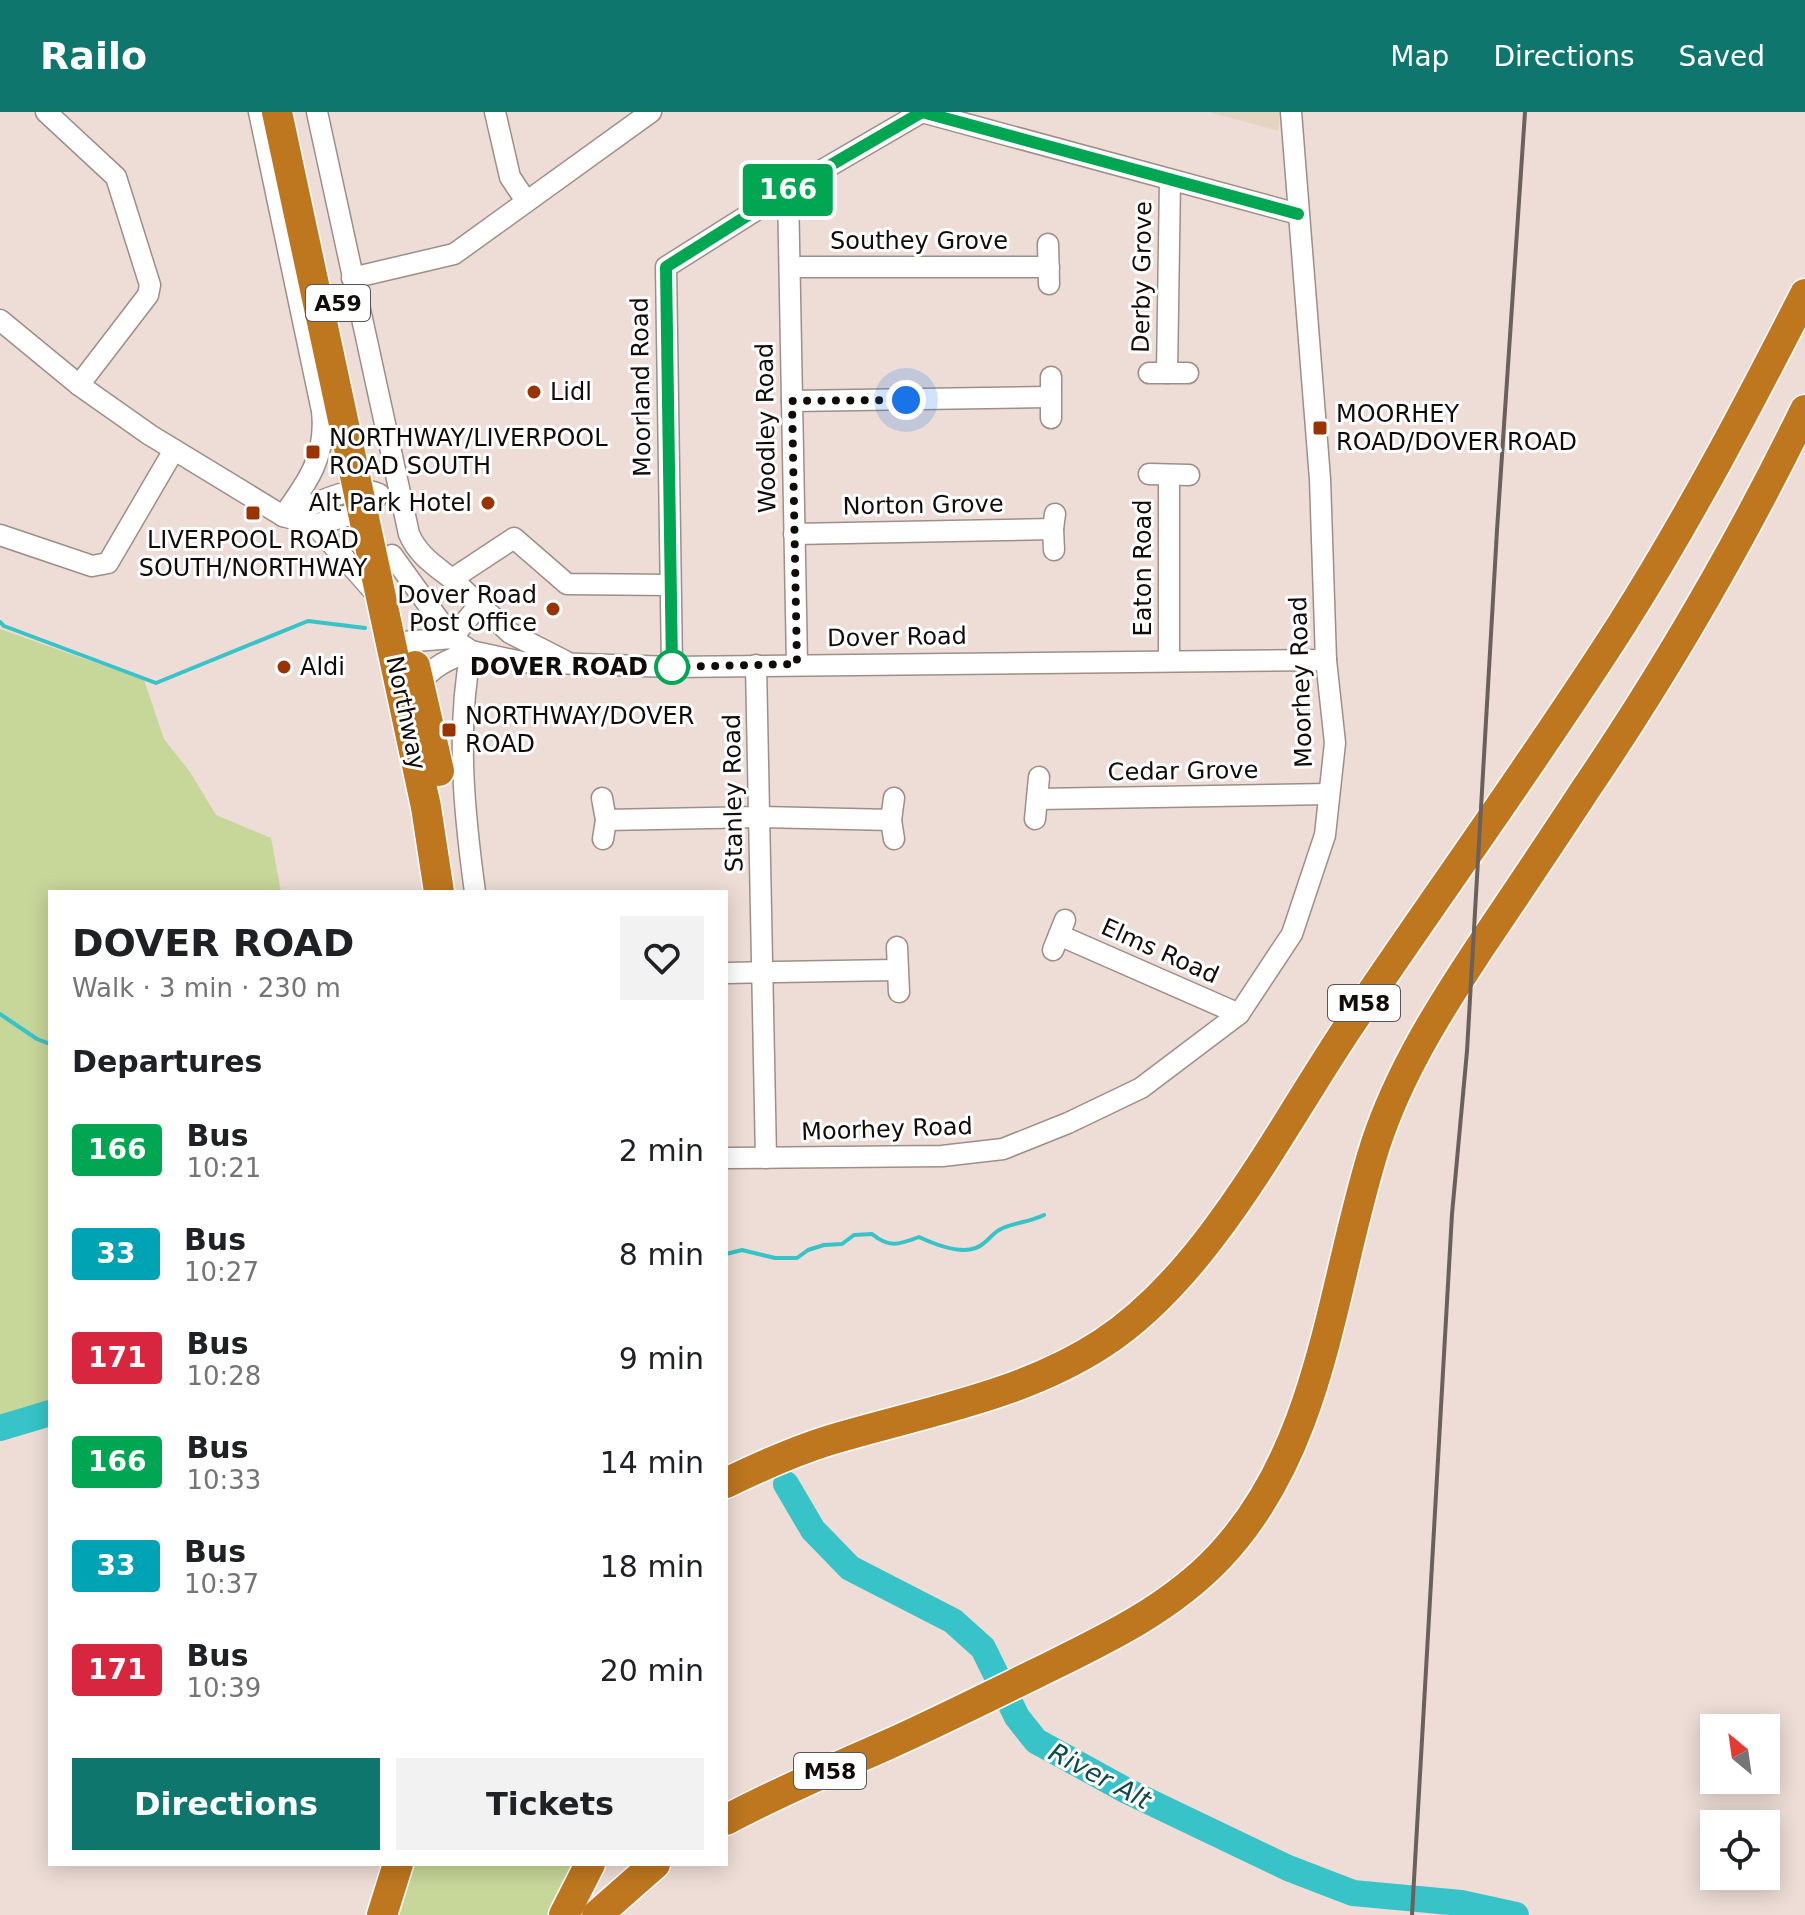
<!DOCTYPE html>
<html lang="en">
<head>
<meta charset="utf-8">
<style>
	body { margin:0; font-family:"DejaVu Sans",sans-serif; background:#f2f2f2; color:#202124; height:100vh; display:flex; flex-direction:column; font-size:30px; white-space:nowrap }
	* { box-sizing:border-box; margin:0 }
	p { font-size:26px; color:#757577 }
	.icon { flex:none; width:44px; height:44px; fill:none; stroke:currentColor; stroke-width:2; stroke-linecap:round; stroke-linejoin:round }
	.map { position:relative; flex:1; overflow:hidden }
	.side { position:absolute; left:48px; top:778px; width:680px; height:976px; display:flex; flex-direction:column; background:#fff; border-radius:0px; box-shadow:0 4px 20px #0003 }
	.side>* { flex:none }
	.badge { padding:0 16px; border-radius:6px; font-size:28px; line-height:52px }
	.needle { width:52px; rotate:331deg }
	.controls { position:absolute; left:1700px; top:1602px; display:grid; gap:16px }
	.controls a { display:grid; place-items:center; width:80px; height:80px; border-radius:0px; background:#fff; box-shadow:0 4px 20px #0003; font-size:40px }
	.you { position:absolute; width:40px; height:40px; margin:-20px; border:6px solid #fff; border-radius:50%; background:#1a73e8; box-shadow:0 0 0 12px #1a73e833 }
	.map>.badge { position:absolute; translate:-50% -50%; box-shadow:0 0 0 4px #fff }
	h2 { padding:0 24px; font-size:30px; line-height:72px }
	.round { display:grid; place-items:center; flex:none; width:84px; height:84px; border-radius:0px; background:#f2f2f2 }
	.overview { display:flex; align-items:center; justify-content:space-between; height:136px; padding:0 24px }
	h1 { font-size:38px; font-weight:700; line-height:60px }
	.action { display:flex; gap:16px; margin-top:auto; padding:16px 24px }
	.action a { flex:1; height:92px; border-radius:0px; background:#0f766e; color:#fff; font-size:32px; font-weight:700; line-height:92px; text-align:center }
	.action a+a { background:#f2f2f2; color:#202124 }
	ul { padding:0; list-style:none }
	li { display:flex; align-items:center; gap:24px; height:104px; padding:0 24px }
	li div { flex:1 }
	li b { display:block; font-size:30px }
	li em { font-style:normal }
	li .badge { min-width:88px; font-weight:700; text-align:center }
	header { display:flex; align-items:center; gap:48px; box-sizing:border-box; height:112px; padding:0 40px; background:#0f766e; color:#fff }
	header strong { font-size:38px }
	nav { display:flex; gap:44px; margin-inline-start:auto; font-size:28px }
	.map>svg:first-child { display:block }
	.education { fill:#e6d4c3 }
	.green { fill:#c7d699 }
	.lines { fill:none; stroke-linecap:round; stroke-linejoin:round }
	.stream { stroke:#37c3c8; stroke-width:4 }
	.river { stroke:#37c3c8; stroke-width:26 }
	.minor-casing { stroke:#9d8f88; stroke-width:23 }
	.highway-casing { stroke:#fff; stroke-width:33 }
	.minor { stroke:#fff; stroke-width:20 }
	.highway { stroke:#be771f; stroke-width:30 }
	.rail { stroke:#6a615d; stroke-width:4 }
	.line-casing { stroke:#fff; stroke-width:18 }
	.line { stroke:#00a651; stroke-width:12 }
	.walk { stroke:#110c0a; stroke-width:8; stroke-dasharray:0 14.4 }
	.poi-dot { fill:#993401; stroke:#fff; stroke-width:3 }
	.stop-dot { fill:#fff; stroke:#00a651; stroke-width:4 }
	.labels { text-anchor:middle; stroke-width:6; stroke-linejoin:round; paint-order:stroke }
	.shield { fill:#fff; stroke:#585554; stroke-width:2 }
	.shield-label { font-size:22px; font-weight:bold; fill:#110c0a }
	.street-label { font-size:24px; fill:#110c0a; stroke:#fff }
	.poi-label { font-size:24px; fill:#110c0a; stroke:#fff; text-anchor:start }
	.stop-label { font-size:24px; font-weight:bold; fill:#110c0a; stroke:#fff; text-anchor:end }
	.water-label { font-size:26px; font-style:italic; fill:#0e4a4c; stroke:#fff }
</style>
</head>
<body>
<header>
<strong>Railo</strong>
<nav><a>Map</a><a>Directions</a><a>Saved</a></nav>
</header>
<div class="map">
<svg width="1805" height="1803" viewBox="0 0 1805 1803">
	<rect width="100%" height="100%" fill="#edddd6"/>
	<polygon class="education" points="1209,0 1280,0 1278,19"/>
	<g class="green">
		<polygon points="0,517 144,568 164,627 190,660 216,703 271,726 281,780 50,780 50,1291 0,1307"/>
		<polygon points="412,1752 576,1752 551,1803 399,1803"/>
	</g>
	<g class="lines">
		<g class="stream">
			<polyline points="0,510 4,514 156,571 308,509 365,516"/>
			<polyline points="0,902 37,927 50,932"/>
			<path d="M726 1142 742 1138 775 1146H797L808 1138 824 1133 842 1132 854 1123 872 1122C889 1136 898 1133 919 1125 936 1133 968 1146 984 1131 992 1125 993 1120 1003 1116 1017 1110 1030 1110 1044 1103"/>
		</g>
		<g class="river">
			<polyline points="0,1316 50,1301"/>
			<polyline points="786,1372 813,1418 850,1456 953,1509 983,1536 1017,1605 1036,1629 1127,1679 1288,1756 1353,1781 1461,1791 1516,1803"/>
		</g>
		<g class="minor-casing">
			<g id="minor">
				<polyline points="46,0 116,65 150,173 148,183 79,273"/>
				<path d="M259 0 322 299C327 343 308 370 283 404"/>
				<path d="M317 0 409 422C418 443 434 453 452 467"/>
				<polyline points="495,0 510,65 526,89"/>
				<polyline points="788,78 797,552"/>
				<polyline points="1048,132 1049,172"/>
				<polyline points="790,155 1049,155"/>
				<polyline points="352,166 454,142 651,0"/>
				<polyline points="0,208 79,273 150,323 283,404 315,413 377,483"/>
				<polyline points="1149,261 1188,261"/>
				<polyline points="1167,261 1170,69"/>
				<polyline points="1051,265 1051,306"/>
				<polyline points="792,289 1049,285"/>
				<polyline points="1149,362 1189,363"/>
				<polyline points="1169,363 1169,549"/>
				<path d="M283 404C312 396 349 369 379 382 365 403 337 406 315 413"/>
				<polyline points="794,422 1053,417"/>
				<polyline points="0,423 92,454 108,451 174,338"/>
				<polyline points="1054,438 1053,417 1055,402"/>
				<polyline points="392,443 452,526 471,539 522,550 672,555 1326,548"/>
				<polyline points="452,526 479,493"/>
				<polyline points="391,531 452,526"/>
				<path d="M471 539C456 618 464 700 475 780"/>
				<polyline points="565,549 510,521 452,467 514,426 567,472 670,473"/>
				<polyline points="756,553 766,1046"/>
				<polyline points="672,555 666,155 788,78 922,0 1298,102"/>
				<path d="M420 572C433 553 450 547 471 539"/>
				<polyline points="602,686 606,708 603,727"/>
				<polyline points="1038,687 1329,682"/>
				<polyline points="1035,707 1039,665"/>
				<polyline points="606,708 760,705 891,708"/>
				<polyline points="894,727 891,708 894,686"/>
				<polyline points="1059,823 1239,902"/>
				<polyline points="897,835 899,880"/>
				<polyline points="1053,838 1065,808"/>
				<polyline points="726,861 896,858"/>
				<polyline points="726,1046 942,1044 1003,1037 1068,1011 1141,976 1239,902 1292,822 1325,723 1335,631 1326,548 1320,367 1291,0"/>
			</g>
		</g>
		<g class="highway-casing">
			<g id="highway">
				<polyline points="277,0 426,695 439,780"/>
				<polyline points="415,554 439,659"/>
				<path d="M726 1371C759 1355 792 1340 827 1329 919 1301 1021 1285 1103 1231 1210 1161 1281 1014 1353 908 1442 776 1536 647 1622 512 1689 406 1748 294 1805 182"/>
				<path d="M726 1708C778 1680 833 1657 887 1633 938 1610 988 1585 1039 1560 1102 1529 1169 1498 1219 1445 1324 1334 1331 1170 1376 1031 1400 959 1440 896 1481 834 1516 782 1551 730 1585 678 1667 557 1741 429 1805 298"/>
				<polyline points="382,1803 398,1752"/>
				<polyline points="564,1803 590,1752"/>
				<polyline points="597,1803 655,1752"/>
			</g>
		</g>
		<use href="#minor" class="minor"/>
		<use href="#highway" class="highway"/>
		<polyline class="rail" points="1412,1803 1452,1102 1467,939 1497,418 1525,0"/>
	</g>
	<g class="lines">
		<g class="line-casing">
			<polyline id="line" points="672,555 666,155 788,78 922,0 1298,102"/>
		</g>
		<use href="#line" class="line"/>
		<polyline class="walk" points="672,555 797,552 792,289 906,288"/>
	</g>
	<g class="poi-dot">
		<circle cx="534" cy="280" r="8"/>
		<rect x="1312" y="308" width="16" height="16" rx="4"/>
		<rect x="305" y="332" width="16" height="16" rx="4"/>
		<circle cx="488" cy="391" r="8"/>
		<rect x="245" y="393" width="16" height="16" rx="4"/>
		<circle cx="553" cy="497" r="8"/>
		<circle cx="284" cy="555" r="8"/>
		<rect x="441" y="610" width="16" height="16" rx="4"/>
	</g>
	<circle class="stop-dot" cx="672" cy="555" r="16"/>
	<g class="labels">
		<g class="shield">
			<rect x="306" y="173" width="64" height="36" rx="6"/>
			<rect x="1328" y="873" width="72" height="36" rx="6"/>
			<rect x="794" y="1641" width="72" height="36" rx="6"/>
		</g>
		<g class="shield-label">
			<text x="338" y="199">A59</text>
			<text x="1364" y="899">M58</text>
			<text x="830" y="1667">M58</text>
		</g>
		<g class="street-label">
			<text x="919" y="137">Southey Grove</text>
			<text transform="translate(1142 165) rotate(-89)" y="8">Derby Grove</text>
			<text transform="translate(641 275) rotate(-91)" y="8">Moorland Road</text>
			<text transform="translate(766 316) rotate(-91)" y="8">Woodley Road</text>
			<text transform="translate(923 393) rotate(-1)" y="8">Norton Grove</text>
			<text transform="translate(1143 456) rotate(-90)" y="8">Eaton Road</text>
			<text transform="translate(897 525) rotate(-1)" y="8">Dover Road</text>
			<text transform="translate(1301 570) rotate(-92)" y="8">Moorhey Road</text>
			<text transform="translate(406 601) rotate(78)" y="8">Northway</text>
			<text transform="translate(1183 659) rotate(-1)" y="8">Cedar Grove</text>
			<text transform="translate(733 681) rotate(-91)" y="8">Stanley Road</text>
			<text transform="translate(1160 839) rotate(24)" y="8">Elms Road</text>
			<text transform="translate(887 1017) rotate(-2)" y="8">Moorhey Road</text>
		</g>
		<g class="poi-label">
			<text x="550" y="288">Lidl</text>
			<text x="1336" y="310">MOORHEY<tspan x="1336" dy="28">ROAD/DOVER ROAD</tspan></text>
			<text x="329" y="334">NORTHWAY/LIVERPOOL<tspan x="329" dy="28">ROAD SOUTH</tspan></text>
			<text x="472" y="399" text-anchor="end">Alt Park Hotel</text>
			<text x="253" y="436" text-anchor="middle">LIVERPOOL ROAD<tspan x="253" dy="28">SOUTH/NORTHWAY</tspan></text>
			<text x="537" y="491" text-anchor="end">Dover Road<tspan x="537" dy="28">Post Office</tspan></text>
			<text x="300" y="563">Aldi</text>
			<text x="465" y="612">NORTHWAY/DOVER<tspan x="465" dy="28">ROAD</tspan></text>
		</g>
		<g class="stop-label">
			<text x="648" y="563">DOVER ROAD</text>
		</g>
		<g class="water-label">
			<text transform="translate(1100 1664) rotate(28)" y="9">River Alt</text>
		</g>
	</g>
</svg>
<div class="controls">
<a><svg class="needle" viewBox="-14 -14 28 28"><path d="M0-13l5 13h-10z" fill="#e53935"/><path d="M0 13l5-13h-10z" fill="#757577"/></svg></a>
<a><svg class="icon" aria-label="locate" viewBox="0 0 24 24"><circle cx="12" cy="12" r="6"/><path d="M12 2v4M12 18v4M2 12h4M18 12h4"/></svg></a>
</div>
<div class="you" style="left:906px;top:288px"></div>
<b class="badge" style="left:788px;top:78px;background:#00a651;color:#fff">166</b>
<section class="side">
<div class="overview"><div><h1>DOVER ROAD</h1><p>Walk · 3 min · 230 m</p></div><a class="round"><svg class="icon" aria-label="heart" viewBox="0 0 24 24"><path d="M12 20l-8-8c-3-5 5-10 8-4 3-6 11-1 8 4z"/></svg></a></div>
<h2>Departures</h2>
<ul>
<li><span class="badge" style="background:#00a651;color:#fff">166</span><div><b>Bus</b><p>10:21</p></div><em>2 min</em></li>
<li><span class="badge" style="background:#00a3b4;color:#fff">33</span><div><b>Bus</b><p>10:27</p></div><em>8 min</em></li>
<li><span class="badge" style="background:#d7263d;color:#fff">171</span><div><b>Bus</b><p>10:28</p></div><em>9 min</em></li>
<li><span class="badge" style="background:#00a651;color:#fff">166</span><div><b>Bus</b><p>10:33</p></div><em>14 min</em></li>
<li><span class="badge" style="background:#00a3b4;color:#fff">33</span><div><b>Bus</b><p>10:37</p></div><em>18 min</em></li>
<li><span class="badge" style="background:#d7263d;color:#fff">171</span><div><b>Bus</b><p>10:39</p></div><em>20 min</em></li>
</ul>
<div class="action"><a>Directions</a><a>Tickets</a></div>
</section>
</div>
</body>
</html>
